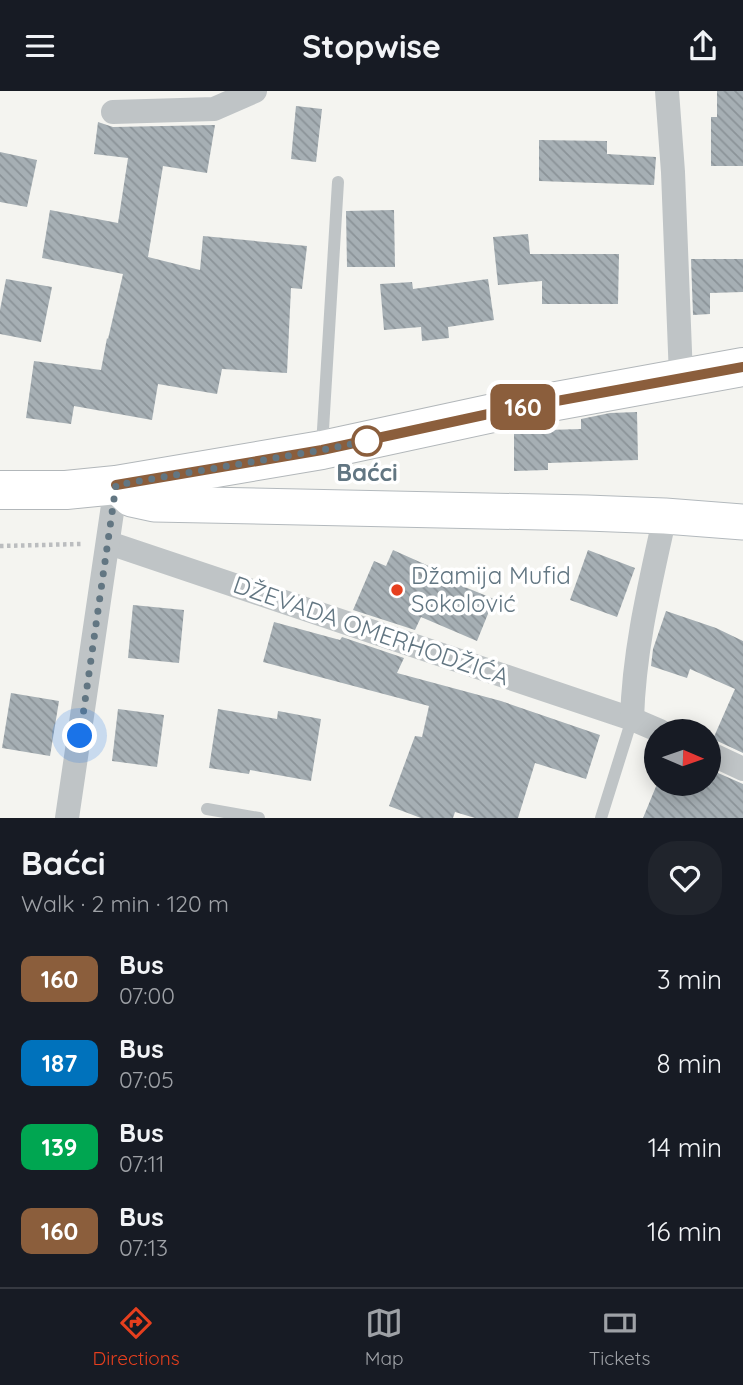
<!DOCTYPE html>
<html lang="en">
<head>
<meta charset="utf-8">
<style>
	body { margin:0; font-family:Quicksand,sans-serif; background:#20242c; color:#f1f3f6; height:100vh; display:flex; flex-direction:column; font-size:26px; white-space:nowrap }
	* { box-sizing:border-box; margin:0 }
	p { font-size:23px; color:#9ea1a6 }
	.icon { flex:none; width:38px; height:38px; fill:none; stroke:currentColor; stroke-width:2; stroke-linecap:round; stroke-linejoin:round }
	.map { position:relative; height:727px; overflow:hidden }
	.details { display:flex; flex-direction:column; background:#171b24; flex:1 }
	.details>* { flex:none }
	.badge { padding:0 14px; border-radius:10px; font-size:24px; line-height:46px }
	.needle { width:46px; rotate:92deg }
	.buttons { position:absolute; left:644px; top:628px; display:grid; gap:14px }
	.buttons a { display:grid; place-items:center; width:77px; height:77px; border-radius:50%; background:#171b24; box-shadow:0 4px 18px #0003; font-size:35px }
	.you { position:absolute; width:35px; height:35px; margin:-18px; border:5px solid #fff; border-radius:50%; background:#1a73e8; box-shadow:0 0 0 10px #1a73e833 }
	.map>.badge { position:absolute; translate:-50% -50%; box-shadow:0 0 0 4px #fff }
	.round { display:grid; place-items:center; flex:none; width:74px; height:74px; border-radius:28px; background:#20242c }
	.overview { display:flex; align-items:center; justify-content:space-between; height:119px; padding:0 21px }
	h1 { font-size:33px; font-weight:700; line-height:52px }
	ul { padding:0; list-style:none }
	li { display:flex; align-items:center; gap:21px; height:84px; padding:0 21px }
	li div { flex:1 }
	li b { display:block; font-size:26px }
	li em { font-style:normal }
	li .badge { min-width:77px; font-weight:700; text-align:center }
	header { display:flex; justify-content:space-between; align-items:center; height:91px; padding:0 21px; background:#171b24; font-size:32px; font-weight:700 }
	.tab-bar { display:flex; justify-content:space-around; align-items:center; height:98px; border-top:2px solid #363941; background:#171b24; font-size:19px; color:#9ea1a6 }
	.tab-bar a { display:grid; justify-items:center; gap:4px }
	.tab-bar .selected { color:#e63f1e }
	.map>svg:first-child { display:block }
	.building { fill:url(#building-back-hatch) }
	.lines { fill:none; stroke-linecap:round; stroke-linejoin:round }
	.secondary-casing { stroke:#b3b9bd; stroke-width:37 }
	.primary-casing { stroke:#b2b7ba; stroke-width:40 }
	.path { stroke:#bbbdbf; stroke-width:4.5; stroke-dasharray:3.5 3.5; stroke-linecap:butt }
	.lane { stroke:#bfc4c6; stroke-width:12 }
	.street { stroke:#bfc4c6; stroke-width:24 }
	.secondary { stroke:#fff; stroke-width:35 }
	.primary { stroke:#fff; stroke-width:38 }
	.line-casing { stroke:#fff; stroke-width:16 }
	.line { stroke:#8b5e3c; stroke-width:10 }
	.walk { stroke:#627682; stroke-width:7; stroke-dasharray:0 12.6 }
	.stop-dot { fill:#fff; stroke:#8b5e3c; stroke-width:3.5 }
	.poi-dot { fill:#e63f1e; stroke:#fff; stroke-width:2.5 }
	.labels { text-anchor:middle; stroke-width:7; stroke-linejoin:round; paint-order:stroke }
	.stop-label { font-size:24px; font-weight:bold; fill:#627682; stroke:#fff }
	.poi-label { font-size:24px; fill:#627682; stroke:#fff; text-anchor:start }
	.street-label { font-size:24px; fill:#627682; stroke:#fff }
</style>
</head>
<body>
<header><svg class="icon" aria-label="menu" viewBox="0 0 24 24"><path d="M4 6h16M4 12h16M4 18h16"/></svg>Stopwise<svg class="icon" aria-label="share" viewBox="0 0 24 24"><path d="M12 15V3M7 8l5-5 5 5M5 13v7h14v-7"/></svg></header>
<div class="map">
<svg width="743" height="727" viewBox="0 0 743 727">
	<defs>
		<pattern id="building-back-hatch" width="6" height="6" patternUnits="userSpaceOnUse" patternTransform="scale(1.75)"><rect width="6" height="6" fill="#a6afb4"/><path d="M-1 5l2 2M0 0l6 6M5-1l2 2" fill="none" stroke="#8b9398"/></pattern>
	</defs>
	<rect width="100%" height="100%" fill="#f4f4f0"/>
	<g class="building">
		<polygon points="717,0 743,0 743,75 711,75 711,26 717,26"/>
		<polygon points="296,15 322,18 316,71 291,68"/>
		<polygon points="98,31 113,36 215,34 207,82 163,75 148,166 200,179 203,145 307,155 302,198 291,197 287,282 222,278 217,303 158,293 152,329 74,315 71,333 26,327 34,270 101,279 107,247 108,248 123,183 42,167 50,119 118,132 128,67 94,63"/>
		<polygon points="539,49 607,50 607,63 656,66 654,94 539,90"/>
		<polygon points="0,61 37,69 27,116 0,111"/>
		<polygon points="394,119 395,176 347,176 346,120"/>
		<polygon points="528,143 530,163 619,163 618,213 542,213 542,190 498,194 493,146"/>
		<polygon points="691,168 743,168 743,201 710,202 710,223 693,224"/>
		<polygon points="6,188 52,196 41,251 0,243 0,219"/>
		<polygon points="488,188 494,229 448,236 449,247 422,250 421,236 384,239 380,193 412,191 413,198"/>
		<polygon points="637,321 638,369 548,372 548,379 514,380 514,340 581,338 581,328 610,322"/>
		<polygon points="393,459 440,480 438,485 494,508 477,550 421,526 415,539 353,519 374,470 386,475"/>
		<polygon points="588,459 635,477 617,526 570,509"/>
		<polygon points="133,514 184,519 179,572 128,567"/>
		<polygon points="666,520 716,537 743,550 743,662 713,648 735,598 690,578 687,587 651,575 653,558"/>
		<polygon points="274,531 340,549 342,546 404,567 397,582 501,610 600,644 586,688 535,672 518,727 475,727 455,721 453,727 421,727 389,715 415,645 422,646 429,615 263,571"/>
		<polygon points="11,602 59,610 50,665 2,657"/>
		<polygon points="118,618 164,624 157,676 112,670"/>
		<polygon points="218,618 277,628 278,620 321,628 311,690 250,679 249,683 209,677"/>
		<polygon points="709,678 743,693 743,727 643,727 657,693 709,693"/>
	</g>
	<g class="lines">
		<g class="secondary-casing">
			<polyline id="secondary" points="116,394 131,408 154,413 587,422 665,425 743,431"/>
		</g>
		<g class="primary-casing">
			<polyline id="primary" points="0,399 66,399 116,394 322,359 507,319 743,276"/>
		</g>
		<polyline class="path" points="0,455 81,453"/>
		<g class="lane">
			<polyline points="322,355 338,91"/>
			<polyline points="207,718 259,727"/>
			<polyline points="601,727 632,628"/>
		</g>
		<g class="street">
			<polyline points="667,0 673,81 681,286"/>
			<polyline points="113,21 214,18 255,0"/>
			<polyline points="109,452 632,628 660,640"/>
			<path d="M632 628C634 558 650 493 665 425"/>
			<polyline points="709,662 743,678"/>
			<polyline points="67,727 116,394"/>
		</g>
		<use href="#secondary" class="secondary"/>
		<use href="#primary" class="primary"/>
	</g>
	<g class="lines">
		<g class="line-casing">
			<polyline id="line" points="116,394 322,359 507,319 743,276"/>
		</g>
		<use href="#line" class="line"/>
		<polyline class="walk" points="80,645 116,394 322,359 375,348 367,350"/>
	</g>
	<circle class="stop-dot" cx="367" cy="350" r="14"/>
	<circle class="poi-dot" cx="397" cy="499" r="7"/>
	<g class="labels">
		<g class="stop-label">
			<text x="367" y="390">Baćci</text>
		</g>
		<g class="poi-label">
			<text x="411" y="493">Džamija Mufid<tspan x="411" dy="28">Sokolović</tspan></text>
		</g>
		<g class="street-label">
			<text transform="translate(371 540) rotate(19)" y="8">DŽEVADA OMERHODŽIĆA</text>
		</g>
	</g>
</svg>
<div class="buttons">
<a><svg class="needle" viewBox="-14 -14 28 28"><path d="M0-13l5 13h-10z" fill="#e53935"/><path d="M0 13l5-13h-10z" fill="#9ea1a6"/></svg></a>
</div>
<div class="you" style="left:80px;top:645px"></div>
<b class="badge" style="left:523px;top:316px;background:#8b5e3c;color:#fff">160</b>
</div>
<section class="details">
<div class="overview"><div><h1>Baćci</h1><p>Walk · 2 min · 120 m</p></div><a class="round"><svg class="icon" aria-label="heart" viewBox="0 0 24 24"><path d="M12 20l-8-8c-3-5 5-10 8-4 3-6 11-1 8 4z"/></svg></a></div>
<ul>
<li><span class="badge" style="background:#8b5e3c;color:#fff">160</span><div><b>Bus</b><p>07:00</p></div><em>3 min</em></li>
<li><span class="badge" style="background:#0072bc;color:#fff">187</span><div><b>Bus</b><p>07:05</p></div><em>8 min</em></li>
<li><span class="badge" style="background:#00a651;color:#fff">139</span><div><b>Bus</b><p>07:11</p></div><em>14 min</em></li>
<li><span class="badge" style="background:#8b5e3c;color:#fff">160</span><div><b>Bus</b><p>07:13</p></div><em>16 min</em></li>
</ul>
</section>
<nav class="tab-bar">
<a class="selected"><svg class="icon" aria-label="directions" viewBox="0 0 24 24"><path d="M12 3l9 9-9 9-9-9zM9 14v-3h6M13 9l2 2-2 2"/></svg>Directions</a>
<a><svg class="icon" aria-label="map" viewBox="0 0 24 24"><path d="M3 6l6-2 6 2 6-2v14l-6 2-6-2-6 2zM9 4v14M15 6v14"/></svg>Map</a>
<a><svg class="icon" aria-label="tickets" viewBox="0 0 24 24"><path d="M3 7h18v10H3zM15 7v10"/></svg>Tickets</a>
</nav>
</body>
</html>
